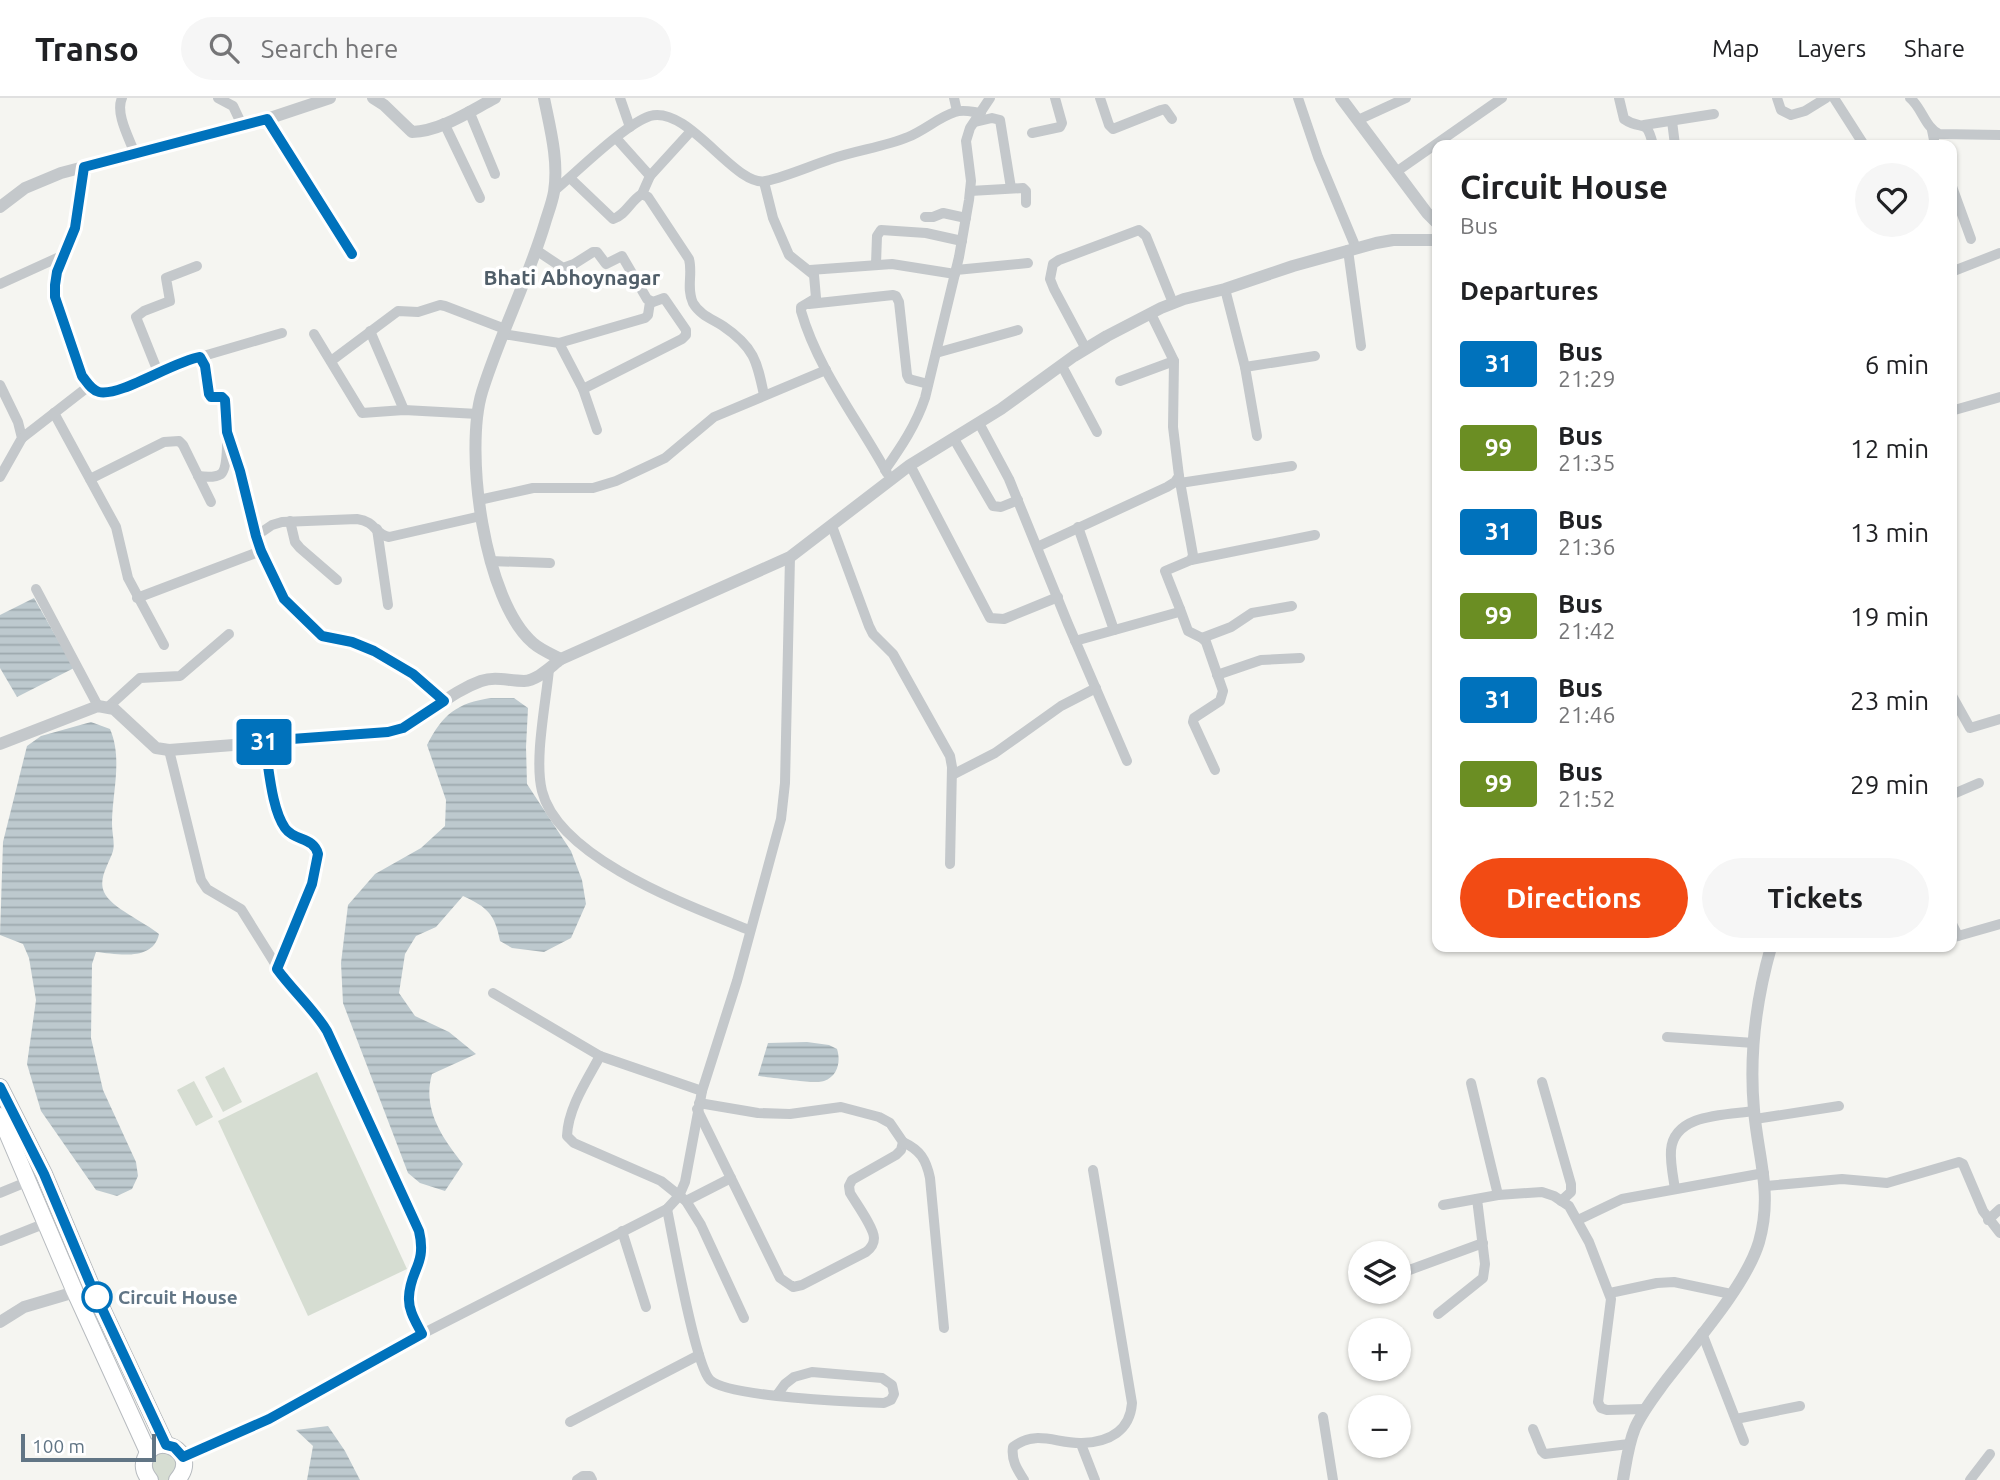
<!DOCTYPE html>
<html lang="en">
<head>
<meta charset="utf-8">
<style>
	body { margin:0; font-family:Ubuntu,sans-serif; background:#f6f6f6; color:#202124; height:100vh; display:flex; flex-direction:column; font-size:26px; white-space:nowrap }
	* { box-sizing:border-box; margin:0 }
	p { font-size:23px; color:#757577 }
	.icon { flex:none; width:38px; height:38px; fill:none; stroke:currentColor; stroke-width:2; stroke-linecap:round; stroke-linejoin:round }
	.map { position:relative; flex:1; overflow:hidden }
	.side { position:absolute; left:1432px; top:42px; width:525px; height:812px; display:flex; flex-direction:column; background:#fff; border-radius:14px; box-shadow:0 2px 5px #0004 }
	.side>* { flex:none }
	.badge { padding:0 14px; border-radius:5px; font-size:24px; line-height:46px }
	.buttons { position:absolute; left:1348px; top:1143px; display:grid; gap:14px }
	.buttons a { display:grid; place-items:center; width:63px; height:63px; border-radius:50%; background:#fff; box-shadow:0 2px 5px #0004; font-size:35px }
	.scale { position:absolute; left:21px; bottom:18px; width:135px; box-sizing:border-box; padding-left:7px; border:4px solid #617585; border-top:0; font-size:19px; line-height:24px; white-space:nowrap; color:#617585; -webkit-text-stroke:5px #fff; paint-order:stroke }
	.map>.badge { position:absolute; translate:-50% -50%; box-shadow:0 0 0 4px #fff }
	h2 { padding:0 28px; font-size:26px; line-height:63px }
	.round { display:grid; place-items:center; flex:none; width:74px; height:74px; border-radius:37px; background:#f6f6f6 }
	.overview { display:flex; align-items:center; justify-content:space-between; height:119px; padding:0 28px }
	h1 { font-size:33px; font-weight:700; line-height:52px }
	.primary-button { display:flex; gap:14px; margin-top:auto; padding:14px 28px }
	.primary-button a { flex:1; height:80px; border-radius:42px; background:#f24b14; color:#fff; font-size:28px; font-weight:700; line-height:80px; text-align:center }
	.primary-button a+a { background:#f6f6f6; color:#202124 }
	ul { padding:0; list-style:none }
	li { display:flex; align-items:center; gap:21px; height:84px; padding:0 28px }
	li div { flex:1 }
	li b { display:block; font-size:26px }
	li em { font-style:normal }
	li .badge { min-width:77px; font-weight:700; text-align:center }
	header { display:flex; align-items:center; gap:42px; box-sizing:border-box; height:98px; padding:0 35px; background:#fff; border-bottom:2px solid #e0e0e0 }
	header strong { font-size:33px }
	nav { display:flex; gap:38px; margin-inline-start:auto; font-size:24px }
	.search { width:490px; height:63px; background:#f6f6f6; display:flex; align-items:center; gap:18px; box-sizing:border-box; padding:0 24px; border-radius:38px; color:#757577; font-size:26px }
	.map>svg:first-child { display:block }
	.green { fill:#d6ddd2 }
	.water { fill:url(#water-rules) }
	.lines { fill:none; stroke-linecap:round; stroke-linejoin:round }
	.primary-casing { stroke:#b7bbbf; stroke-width:18 }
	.minor { stroke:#c4c8cb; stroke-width:10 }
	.tertiary { stroke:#c4c8cb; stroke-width:12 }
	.primary { stroke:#fff; stroke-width:16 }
	.line-casing { stroke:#fff; stroke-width:16 }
	.line { stroke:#0072bc; stroke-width:10 }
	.stop-dot { fill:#fff; stroke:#0072bc; stroke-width:3.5 }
	.labels { text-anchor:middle; stroke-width:7; stroke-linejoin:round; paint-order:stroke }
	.stop-label { font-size:19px; font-weight:bold; fill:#617585; stroke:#fff; text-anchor:start }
	.neighbourhood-label { font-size:21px; font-weight:bold; fill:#505e69; stroke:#fff }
</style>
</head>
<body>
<header>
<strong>Transo</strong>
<div class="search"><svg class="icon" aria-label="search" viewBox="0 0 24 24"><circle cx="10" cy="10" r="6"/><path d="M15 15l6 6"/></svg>Search here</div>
<nav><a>Map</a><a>Layers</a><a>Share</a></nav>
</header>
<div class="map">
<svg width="2000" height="1382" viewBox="0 0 2000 1382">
	<defs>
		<pattern id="water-rules" width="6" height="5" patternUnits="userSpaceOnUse" patternTransform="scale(1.75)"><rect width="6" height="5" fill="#bdc9ce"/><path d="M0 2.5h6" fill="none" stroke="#9da8ad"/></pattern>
	</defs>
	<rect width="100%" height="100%" fill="#f5f5f1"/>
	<g class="green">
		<polygon points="224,969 242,1004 223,1014 205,979"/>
		<polygon points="317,974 407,1171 308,1218 218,1023"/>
		<polygon points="194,983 213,1019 196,1028 177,992"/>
		<polygon points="167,1352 178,1364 172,1382 150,1382 147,1359"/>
	</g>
	<g class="water">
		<polygon points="34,500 74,570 17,599 0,570 0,517"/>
		<path d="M491 600H514L528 610 526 649 527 686 571 753 582 782 586 806 571 840 544 854 512 850 500 843C495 816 487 809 463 798L436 829 416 838 405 856 399 895 415 918 449 934 476 956 432 976C422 1011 442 1040 463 1066L445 1093 420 1085 408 1075 343 905 341 865 348 807 375 776 421 750 445 728 446 702 427 647C443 616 457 605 491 600Z"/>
		<path d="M91 624 110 631C123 661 112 695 112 726 112 735 115 745 113 753 109 766 98 780 104 794 111 810 145 824 159 836 153 864 117 856 96 854L92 866 91 940 103 992 136 1064 138 1078 132 1091 117 1098 96 1092 41 1013 27 966 36 902 29 860 23 846 0 837 3 744 27 648 41 638Z"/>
		<path d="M807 944 829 947 837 951C841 963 838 978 824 983 815 986 770 979 758 978L768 945Z"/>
		<polygon points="328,1328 345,1353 360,1382 307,1382 313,1348 296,1332"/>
	</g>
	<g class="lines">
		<g class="primary-casing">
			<g id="primary">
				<polyline points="0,989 44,1076 90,1185 166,1347"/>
				<polyline points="0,1018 75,1194 148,1354"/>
				<path d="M150 1382C145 1376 142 1369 145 1361 154 1331 202 1354 177 1382"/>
			</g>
		</g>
		<g class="minor">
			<path d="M122 0C115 15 129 40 135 56"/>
			<polyline points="218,0 233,8 242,27"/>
			<polyline points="620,0 630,29"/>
			<polyline points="954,0 957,13"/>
			<polyline points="1100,0 1109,27 1113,31 1161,12 1165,11 1172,21"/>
			<polyline points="1298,0 1318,59 1356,150"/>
			<path d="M1619 0 1624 21C1643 34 1646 18 1653 47"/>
			<polyline points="1777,0 1781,12 1791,17 1805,13 1826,0"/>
			<polyline points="1834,0 1864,47"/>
			<path d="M1910 0C1922 10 1925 29 1939 36L2000 37"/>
			<polyline points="469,13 495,76"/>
			<polyline points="267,21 352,156"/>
			<polyline points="1358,22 1406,0"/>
			<polyline points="1672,23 1675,47"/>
			<polyline points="975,24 992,20 1000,22 1011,90"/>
			<polyline points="444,25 480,100"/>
			<polyline points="1644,27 1714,16"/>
			<polyline points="1932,32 1935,47"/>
			<polyline points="1032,35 1060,29 1062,25 1055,0"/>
			<polyline points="616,40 650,78 642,96"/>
			<path d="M84 69C81 89 80 110 75 130 68 154 55 173 55 199L82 278C91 290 97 294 111 294L200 259 205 268 209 296 211 299H222L225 302C227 315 230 369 221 376 215 380 205 379 198 378"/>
			<polyline points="1396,74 1502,0"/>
			<polyline points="650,78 691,33"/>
			<path d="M570 80 613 121C626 117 630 103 642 96L648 99 689 161C693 176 686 190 693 205 700 217 712 221 723 228 754 249 757 263 764 297"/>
			<path d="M764 84 773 120 789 157 814 177 816 200 801 209V213C818 272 858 322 887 375"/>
			<polyline points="1951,86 1971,141"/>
			<path d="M554 93C576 75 625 26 650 18 689 7 735 90 766 83 788 78 810 68 831 61 857 52 884 49 908 39 925 32 939 19 955 14 964 11 972 14 981 15"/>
			<polyline points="970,93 1023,90 1026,93 1026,105"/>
			<polyline points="925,119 933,119 943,115 966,120"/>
			<polyline points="536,152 563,170 574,166 593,154 597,154 606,166 622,158 647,201 653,204 664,200 686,232 686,237 682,241 583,291"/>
			<polyline points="1348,152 1361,248"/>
			<polyline points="876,166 877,138 881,132 926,135 962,143"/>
			<polyline points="810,172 892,166 955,176"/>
			<polyline points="956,172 1028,165"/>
			<polyline points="1951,174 2000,155"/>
			<polyline points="0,186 66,156"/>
			<polyline points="1225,191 1245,269 1257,338"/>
			<polyline points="809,206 893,197 896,198 899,204 907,277 909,281 928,286"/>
			<polyline points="370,233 404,312"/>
			<polyline points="314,236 362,315 404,312 478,316"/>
			<polyline points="503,236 559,245 583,291 597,332"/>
			<polyline points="559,245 645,220 648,217 650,204"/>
			<polyline points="1086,251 1054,191 1050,181 1053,166 1059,162 1139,132 1146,138 1173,205"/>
			<polyline points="936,255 1018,232"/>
			<polyline points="200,259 282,235"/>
			<polyline points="331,263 398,213 418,214 440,207 445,208 505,231"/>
			<polyline points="1062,268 1097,334"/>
			<polyline points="1245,269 1315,258"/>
			<polyline points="158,274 136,219 144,213 170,203 166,180 197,168"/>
			<polyline points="1120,283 1174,263"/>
			<polyline points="0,287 18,324 22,340 0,379"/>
			<polyline points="1951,313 2000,299"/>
			<polyline points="54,315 116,429 128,480 164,547"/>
			<polyline points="979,325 1009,381 1068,526 1127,663"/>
			<polyline points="22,340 89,288"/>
			<polyline points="229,341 240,373 261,453 284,501 322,538 352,544 374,553 413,576 445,603"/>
			<polyline points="954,341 993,408 1001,409 1018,402"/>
			<polyline points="910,367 990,520 1004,521 1058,499"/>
			<path d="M885 372C901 349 916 327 925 300L959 159 969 102 971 83 966 43 970 30 990 0"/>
			<polyline points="90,381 164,344 179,343 183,347 211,404"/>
			<polyline points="1180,385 1292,368"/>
			<polyline points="479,402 533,390 593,390 616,383 665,360 714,319 826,272"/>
			<polyline points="290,423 295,444 300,450 337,482"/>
			<polyline points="832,428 869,528 873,536 893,556 950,658 952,669 950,766"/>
			<polyline points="1078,429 1114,532"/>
			<polyline points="377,431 388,507"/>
			<path d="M256 438 272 427 282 424 357 421C377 424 374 436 389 439L481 418"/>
			<polyline points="1037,449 1167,389 1175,384 1179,378 1173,329 1174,263 1151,216"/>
			<polyline points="1191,462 1315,437"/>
			<polyline points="490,463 550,465"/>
			<polyline points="36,491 98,608"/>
			<polyline points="137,500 261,453"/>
			<polyline points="1180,511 1188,533 1202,540 1206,544 1223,593 1220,603 1194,620 1193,624 1215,672"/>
			<polyline points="1202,540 1231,529 1252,515 1292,508"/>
			<polyline points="1075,543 1179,514 1180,511 1165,473 1191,462 1193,457 1179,378"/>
			<path d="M549 571C546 605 534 661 542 693 559 761 690 808 749 832"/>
			<polyline points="1217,577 1261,562 1300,560"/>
			<polyline points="1951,596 1970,630 2000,621"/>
			<polyline points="107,610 140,580 180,578 229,536"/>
			<path d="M264 643C268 664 273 722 289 735 297 742 311 740 317 750 326 766 285 851 277 871"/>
			<path d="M169 652 201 782 207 791 241 811 289 888 312 910 321 922 419 1133C427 1167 410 1171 409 1199 408 1212 416 1224 422 1236"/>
			<polyline points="952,677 995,655 1061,608 1096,590"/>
			<polyline points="1951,697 1979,685"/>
			<polyline points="1951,824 1958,838"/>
			<polyline points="1951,840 2000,826"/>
			<polyline points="493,895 600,958 702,993"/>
			<polyline points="1667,939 1754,945"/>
			<path d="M600 958C587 982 568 1010 567 1038L574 1045 661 1083 686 1103 701 1127 744 1220"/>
			<polyline points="1542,984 1571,1086 1571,1094 1561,1103"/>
			<polyline points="1471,985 1498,1097"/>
			<path d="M697 1011 780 1180 793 1189 802 1187 866 1154C870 1151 874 1146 874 1140 874 1130 856 1105 850 1095L849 1088 852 1082 896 1057 901 1052 903 1044 890 1025 879 1019 841 1009 790 1016 758 1015 699 1005"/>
			<polyline points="1755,1021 1839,1008"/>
			<path d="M903 1044C920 1052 926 1061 930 1080L944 1230"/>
			<polyline points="1766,1088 1842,1081 1887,1085 1959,1064 1963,1066 1983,1113 2000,1135"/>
			<path d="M1675 1091C1673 1078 1670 1064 1671 1052 1674 1015 1727 1017 1754 1013"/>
			<polyline points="0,1095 29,1083"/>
			<polyline points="686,1103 731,1080"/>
			<polyline points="1443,1107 1498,1097 1542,1094 1554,1098 1569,1108 1589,1144 1611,1201 1598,1304 1601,1310 1607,1312 1645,1311"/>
			<path d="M667 1111C673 1140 695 1267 710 1282 727 1299 855 1304 884 1305L891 1302 894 1296 892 1287 882 1280 812 1274 794 1279 785 1286 777 1297"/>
			<polyline points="1578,1122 1622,1101 1764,1075"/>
			<polyline points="1988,1122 2000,1111"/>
			<polyline points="622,1133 646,1209"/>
			<polyline points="0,1143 46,1125"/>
			<polyline points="1404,1174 1483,1145"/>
			<polyline points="1610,1195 1657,1185 1674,1184 1731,1196"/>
			<polyline points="1438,1216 1483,1180 1485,1166 1477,1101"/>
			<polyline points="1702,1235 1744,1343"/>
			<polyline points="1323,1319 1333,1382"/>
			<polyline points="1736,1321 1800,1308"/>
			<polyline points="570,1324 699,1257"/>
			<polyline points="1533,1331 1542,1353 1545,1356 1629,1346"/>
			<polyline points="1081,1346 1095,1382"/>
			<polyline points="183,1359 269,1321 422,1236 667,1111 679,1098 685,1084 702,993 737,883 772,754 781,721 785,685 790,459"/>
			<polyline points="577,1382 583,1378 590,1378 592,1382"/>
			<path d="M1024 1382C1017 1371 1011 1362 1013 1349 1036 1331 1057 1346 1082 1345 1109 1344 1130 1333 1132 1305L1093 1072"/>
			<polyline points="1970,1382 1990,1356"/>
		</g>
		<g class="tertiary">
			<path d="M373 0 384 7 412 34C441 33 470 13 495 0"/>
			<path d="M544 0C550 30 559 63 554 94 552 105 548 115 545 125 528 182 500 236 482 294 464 353 484 503 533 545 541 552 551 556 561 561"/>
			<polyline points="1341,0 1427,115 1437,125"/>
			<polyline points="0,109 25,90 61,75 267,21 330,0"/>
			<path d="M0 646 98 608 114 611 156 650 169 652 374 636C422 630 439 598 481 583 496 578 508 583 524 583 538 582 550 569 561 561L790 459 910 367 1001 311 1074 258 1107 238 1161 210 1184 201 1225 191 1293 168 1376 145 1393 142H1437"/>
			<polyline points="0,1224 24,1209 75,1194"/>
			<path d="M1623 1382C1626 1365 1628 1347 1635 1330 1642 1314 1653 1300 1664 1285 1692 1248 1746 1188 1759 1144 1773 1095 1758 1060 1754 1012 1749 957 1756 902 1771 849"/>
		</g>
		<use href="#primary" class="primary"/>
	</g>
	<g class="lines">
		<g class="line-casing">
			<path id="line" d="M0 989 44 1076 90 1185 166 1347 174 1349 183 1359 269 1321 422 1236C416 1224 408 1212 409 1199 410 1171 427 1167 419 1133L327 933C313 910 293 893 277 871L312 786 318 756C314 739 294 743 285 730 271 710 269 668 264 643L388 634 403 630 444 603 413 576 374 553 352 544 322 538 284 501 261 453 256 438 240 373 227 334 225 302 222 299H211L209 296 205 268 200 259C174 263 120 299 99 294 91 292 87 284 82 278L55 199V187L57 174 75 130 84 69 267 21 352 156"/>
		</g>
		<use href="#line" class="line"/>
	</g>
	<circle class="stop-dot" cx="97" cy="1199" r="14"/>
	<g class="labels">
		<g class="stop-label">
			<text x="118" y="1206">Circuit House</text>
		</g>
		<g class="neighbourhood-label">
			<text x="572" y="187">Bhati Abhoynagar</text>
		</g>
	</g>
</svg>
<div class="buttons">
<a><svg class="icon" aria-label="layers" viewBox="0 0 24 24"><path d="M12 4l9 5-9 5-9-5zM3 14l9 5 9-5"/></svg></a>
<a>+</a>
<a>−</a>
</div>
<div class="scale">100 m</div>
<b class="badge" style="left:264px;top:644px;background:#0072bc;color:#fff">31</b>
<section class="side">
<div class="overview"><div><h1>Circuit House</h1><p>Bus</p></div><a class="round"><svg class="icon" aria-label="heart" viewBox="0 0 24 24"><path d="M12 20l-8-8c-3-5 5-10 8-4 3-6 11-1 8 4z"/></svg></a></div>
<h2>Departures</h2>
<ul>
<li><span class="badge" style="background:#0072bc;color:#fff">31</span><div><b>Bus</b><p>21:29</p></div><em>6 min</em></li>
<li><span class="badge" style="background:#6b8e23;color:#fff">99</span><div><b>Bus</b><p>21:35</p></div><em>12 min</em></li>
<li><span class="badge" style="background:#0072bc;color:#fff">31</span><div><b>Bus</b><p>21:36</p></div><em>13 min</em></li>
<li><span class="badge" style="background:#6b8e23;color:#fff">99</span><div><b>Bus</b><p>21:42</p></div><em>19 min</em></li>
<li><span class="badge" style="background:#0072bc;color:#fff">31</span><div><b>Bus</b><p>21:46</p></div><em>23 min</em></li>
<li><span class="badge" style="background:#6b8e23;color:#fff">99</span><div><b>Bus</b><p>21:52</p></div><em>29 min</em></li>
</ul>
<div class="primary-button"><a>Directions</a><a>Tickets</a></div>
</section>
</div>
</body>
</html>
